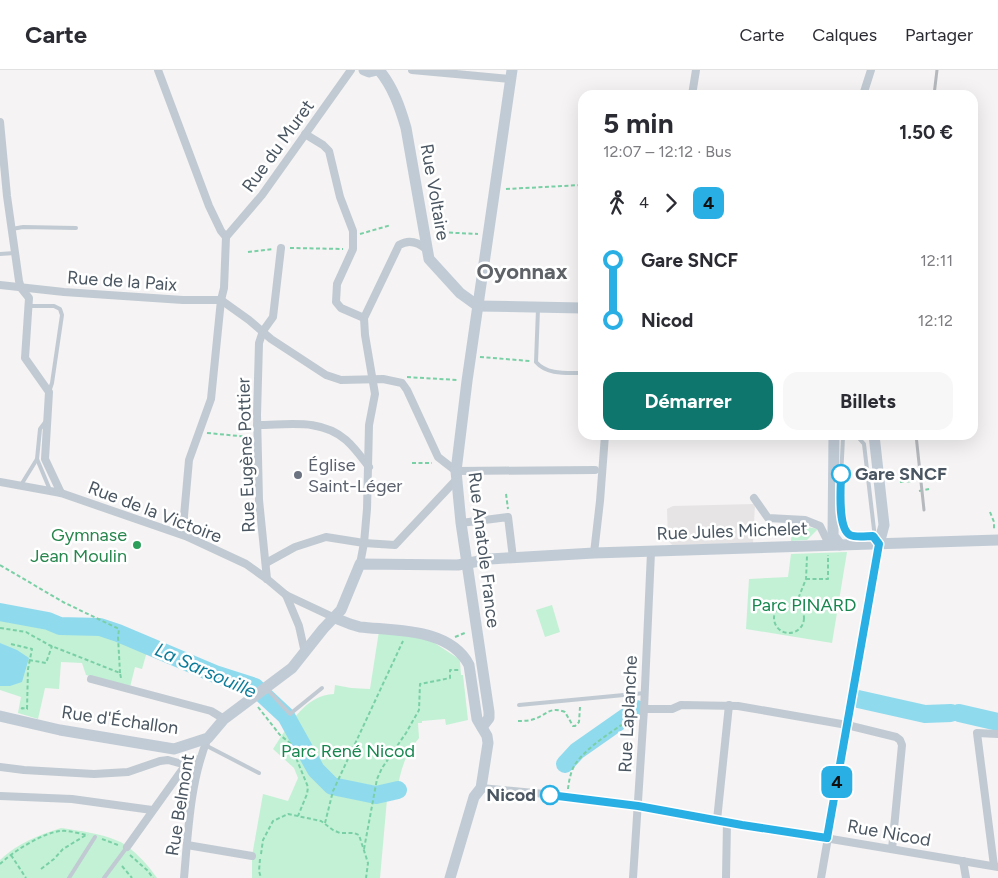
<!DOCTYPE html>
<html lang="fr">
<head>
<meta charset="utf-8">
<style>
	body { margin:0; font-family:Figtree,sans-serif; background:#f7f7f7; color:#2b2b33; height:100vh; display:flex; flex-direction:column; font-size:19px; white-space:nowrap }
	* { box-sizing:border-box; margin:0 }
	p { font-size:16px; color:#7c7c81 }
	.icon { flex:none; width:28px; height:28px; fill:none; stroke:currentColor; stroke-width:2; stroke-linecap:round; stroke-linejoin:round }
	.map { position:relative; flex:1; overflow:hidden }
	.drawer { position:absolute; left:578px; top:20px; width:400px; height:350px; display:flex; flex-direction:column; background:#fff; border-radius:15px; box-shadow:0 5px 20px #0002 }
	.drawer>* { flex:none }
	.badge { padding:0 10px; border-radius:8px; font-size:18px; line-height:32px }
	.map>.badge { position:absolute; translate:-50% -50%; box-shadow:0 0 0 2px #fff }
	.legs { display:flex; align-items:center; gap:8px; height:55px; padding:0 25px; font-size:16px }
	.legs p { margin-inline-start:auto }
	.overview { display:flex; align-items:center; justify-content:space-between; height:85px; padding:0 25px }
	h1 { font-size:28px; font-weight:700; line-height:38px }
	.button { display:flex; gap:10px; margin-top:auto; padding:10px 25px }
	.button a { flex:1; height:58px; border-radius:15px; background:#0f766e; color:#fff; font-size:20px; font-weight:700; line-height:58px; text-align:center }
	.button a+a { background:#f7f7f7; color:#2b2b33 }
	ul { padding:0 25px; list-style:none }
	li { display:flex; align-items:center; gap:18px; height:60px; font-size:19px }
	li i { display:grid; place-items:center; width:8px; height:100%; margin:0 6px; background:currentColor }
	li i::after { content:''; width:12px; height:12px; margin:-6px; border:4px solid; border-radius:50%; background:#fff }
	li p { margin-inline-start:auto }
	li:first-child i { background:linear-gradient(#0000 50%,currentColor 0) }
	li:last-child i { background:linear-gradient(currentColor 50%,#0000 0) }
	header { display:flex; align-items:center; gap:30px; box-sizing:border-box; height:70px; padding:0 25px; background:#fff; border-bottom:1px solid #e1e1e2 }
	header strong { font-size:24px }
	nav { display:flex; gap:28px; margin-inline-start:auto; font-size:18px }
	.map>svg:first-child { display:block }
	.education { fill:#e6e4e5 }
	.green { fill:#c3f1d5 }
	.water { fill:#90daee }
	.lines { fill:none; stroke-linecap:round; stroke-linejoin:round }
	.river { stroke:#90daee; stroke-width:18 }
	.path { stroke:#7ad0a6; stroke-width:2; stroke-dasharray:4 2.5; stroke-linecap:butt }
	.lane { stroke:#c1cad2; stroke-width:4 }
	.street { stroke:#c1cad2; stroke-width:8 }
	.secondary { stroke:#c1cbd6; stroke-width:11 }
	.rail { stroke:#b5b8bd; stroke-width:3 }
	.line-1-casing { stroke:#fff; stroke-width:11 }
	.line-1 { stroke:#2aafe4; stroke-width:8 }
	.stop-1-dot { fill:#fff; stroke:#2aafe4; stroke-width:2.5 }
	.worship-dot { fill:#6b7280; stroke:#fff; stroke-width:2 }
	.leisure-dot { fill:#2e9e5b; stroke:#fff; stroke-width:2 }
	.labels { text-anchor:middle; stroke-width:5; stroke-linejoin:round; paint-order:stroke }
	.street-label { font-size:18px; fill:#4a5661; stroke:#fff }
	.worship-label { font-size:18px; fill:#5b616d; stroke:#fff; text-anchor:start }
	.stop-label { font-size:18px; font-weight:bold; fill:#4a5661; stroke:#fff; text-anchor:start }
	.leisure-label { font-size:18px; fill:#27864d; stroke:#fff; text-anchor:end }
	.park-label { font-size:18px; fill:#17864f; stroke:#fff }
	.water-label { font-size:19px; font-style:italic; fill:#0c7c9b; stroke:#fff }
	.district-label { font-size:22px; font-weight:bold; fill:#5f6368; stroke:#fff }
</style>
</head>
<body>
<header>
<strong>Carte</strong>
<nav><a>Carte</a><a>Calques</a><a>Partager</a></nav>
</header>
<div class="map">
<svg width="998" height="808" viewBox="0 0 998 808">
	<rect width="100%" height="100%" fill="#f5f3f3"/>
	<polygon class="education" points="755,434 753,473 672,475 668,470 667,439 673,436"/>
	<g class="green">
		<polygon points="792,454 818,459 807,470 791,471"/>
		<polygon points="847,482 832,573 746,559 749,509 788,507 791,484"/>
		<polygon points="552,535 560,562 545,567 536,540"/>
		<polygon points="0,547 46,554 58,558 98,560 136,571 148,578 142,599 135,597 130,617 86,605 82,593 61,592 59,619 45,618 38,649 18,643 21,627 0,620"/>
		<path d="M379 561 430 570 459 589 460 592 461 605H463L468 650 446 655 445 649 422 651V653H418L419 668C403 687 401 701 396 725L387 729 380 808H252V786L263 724 288 731 298 708 294 698 273 679C288 657 304 625 334 624L335 615 351 618 370 619Z"/>
		<path d="M61 758C80 761 100 763 118 771 131 776 149 796 157 808H0V790C18 773 39 765 61 758Z"/>
	</g>
	<polygon class="water" points="0,573 17,580 29,588 22,612 10,616 0,616"/>
	<g class="lines">
		<g class="river">
			<polyline points="0,542 48,551 60,556 100,557 118,563 215,604 255,617 286,646 316,700 332,716 376,725 398,720"/>
			<polyline points="858,629 925,644 951,643"/>
			<polyline points="959,643 998,652"/>
			<polyline points="565,694 577,681 637,639"/>
		</g>
		<g class="path">
			<polyline points="506,119 582,115"/>
			<polyline points="436,162 478,164"/>
			<polyline points="360,164 391,155"/>
			<polyline points="290,178 343,179"/>
			<polyline points="248,182 273,179"/>
			<polyline points="480,287 530,291"/>
			<polyline points="407,307 457,310"/>
			<polyline points="207,363 250,367"/>
			<polyline points="412,393 432,393"/>
			<polyline points="900,412 913,411"/>
			<polyline points="919,421 929,419"/>
			<polyline points="506,424 508,439"/>
			<polyline points="990,442 994,452 994,460"/>
			<polyline points="789,467 790,457"/>
			<polyline points="0,495 63,532 119,559 118,567 120,603"/>
			<polyline points="806,509 828,509 828,485"/>
			<circle cx="789" cy="548" r="15"/>
			<polyline points="796,534 806,509 807,486"/>
			<polyline points="0,558 26,562 49,575 120,603 121,608"/>
			<polyline points="455,567 467,562"/>
			<polyline points="11,574 32,579 28,599 27,639 22,638 21,641"/>
			<polyline points="29,590 46,593 52,576"/>
			<polyline points="258,637 280,665 290,673 308,717 307,724 298,746"/>
			<path d="M518 651C523 651 529 651 534 649 547 645 549 636 565 642L573 656H575L579 652 580 637"/>
			<path d="M568 719C569 710 571 700 576 693 589 675 616 659 635 646"/>
			<polyline points="325,753 333,721 403,571"/>
			<polyline points="102,769 118,775"/>
			<polyline points="364,779 377,709 382,698 406,663 419,640 420,614 450,608 450,600 459,600"/>
			<polyline points="261,784 263,770 273,751 288,744 321,751 333,760 340,763 354,763 359,765 368,793 366,808"/>
			<polyline points="11,785 26,808"/>
			<polyline points="130,785 148,801 153,808"/>
			<polyline points="260,789 259,801 261,808"/>
			<path d="M0 794C12 782 44 762 61 761 69 760 80 764 88 765"/>
			<polyline points="122,796 132,808"/>
			<polyline points="41,799 54,789 63,779 86,765"/>
		</g>
		<g class="lane">
			<polyline points="12,159 23,157 76,158"/>
			<polyline points="0,184 15,183"/>
			<polyline points="29,236 54,236 60,239 62,245 52,313 49,322"/>
			<path d="M538 239 536 292C546 304 564 303 578 303"/>
			<path d="M843 365C843 382 836 452 847 462 853 468 865 466 873 466"/>
			<polyline points="856,365 864,374 875,468"/>
			<polyline points="37,389 50,420"/>
			<polyline points="21,415 37,389 40,359 46,351"/>
			<polyline points="266,618 290,644 322,618"/>
			<polyline points="519,635 645,623"/>
			<polyline points="205,675 259,703"/>
			<polyline points="69,808 95,767"/>
			<polyline points="104,808 127,777"/>
		</g>
		<g class="street">
			<polyline points="158,0 209,136 221,161 226,167"/>
			<polyline points="412,0 511,9"/>
			<polyline points="692,25 696,0"/>
			<polyline points="863,25 871,0"/>
			<polyline points="0,52 7,126 19,211 21,218 29,228 25,288 49,322 45,389 61,423"/>
			<polyline points="305,64 323,75 329,81 340,127 353,161 353,179 337,214 336,232 341,238 364,248"/>
			<polyline points="226,167 262,125 351,0"/>
			<polyline points="0,215 64,222 183,230 221,230"/>
			<polyline points="221,230 249,250 271,269 326,305 341,310 383,309 402,313 407,320 438,387 456,401 595,400"/>
			<path d="M257 355C288 355 321 348 346 370 355 378 362 388 369 397"/>
			<polyline points="0,412 61,423 188,467 246,494 267,509 286,525 335,548"/>
			<polyline points="754,428 768,448 805,450 820,456 826,468 833,466"/>
			<polyline points="461,453 508,447 513,488"/>
			<polyline points="188,467 185,458 184,446 189,390 211,329 221,230 224,218 226,167"/>
			<polyline points="594,483 600,431 605,365"/>
			<polyline points="266,493 295,477 326,467 364,473 395,475 456,410"/>
			<path d="M360 494 364 473 367 439 369 355 375 324 365 265 364 248 399 175C409 169 418 172 426 179"/>
			<polyline points="267,509 259,430 257,345 259,273 263,261 273,247 281,178"/>
			<polyline points="286,525 299,556 305,583"/>
			<polyline points="91,609 211,641 224,649"/>
			<polyline points="644,639 672,639 681,635 738,636 847,655 896,667 900,670 902,675 892,779"/>
			<polyline points="0,697 24,700 94,704 128,702 160,691 168,690 186,695"/>
			<polyline points="481,718 566,726 629,735 998,797"/>
			<polyline points="0,726 72,729 152,740"/>
			<polyline points="717,750 729,635"/>
			<polyline points="187,775 252,786"/>
			<polyline points="127,777 182,700 191,691 200,689"/>
			<polyline points="963,791 966,808"/>
			<polyline points="994,796 977,663 998,664"/>
			<path d="M184 808C188 763 190 710 208 668"/>
			<polyline points="633,808 644,639 651,482"/>
			<polyline points="726,808 727,752"/>
			<polyline points="821,808 879,474"/>
		</g>
		<g class="secondary">
			<polyline points="364,0 369,2 377,0"/>
			<path d="M379 0C393 17 400 37 406 58L429 189 460 223 478 236"/>
			<polyline points="478,236 582,238"/>
			<polyline points="834,365 833,466 840,475"/>
			<polyline points="874,365 884,455 879,474"/>
			<path d="M335 548 350 554 360 557C396 561 450 558 469 595L477 649 487 666 488 673 481 718 474 727 450 808"/>
			<polyline points="0,646 60,660 174,679 208,668 224,649 292,598 323,559 341,540 360,494 458,495 490,489 594,483 998,470"/>
			<polyline points="482,657 489,648 489,642 461,453 456,401 467,311 512,0"/>
		</g>
		<g class="rail">
			<polyline points="934,25 937,0"/>
			<polyline points="916,365 924,440"/>
		</g>
	</g>
	<g class="lines">
		<g class="line-1-casing">
			<path id="line-1" d="M550 725 638 736 742 755 827 768 879 474 873 466C867 466 856 468 850 465 837 458 841 418 841 404"/>
		</g>
		<use href="#line-1" class="line-1"/>
	</g>
	<g class="stop-1-dot">
		<circle cx="841" cy="404" r="9"/>
		<circle cx="550" cy="725" r="9"/>
	</g>
	<circle class="worship-dot" cx="298" cy="405" r="5"/>
	<circle class="leisure-dot" cx="137" cy="475" r="5"/>
	<g class="labels">
		<g class="street-label">
			<text transform="translate(278 76) rotate(-54)" y="6">Rue du Muret</text>
			<text transform="translate(435 122) rotate(80)" y="6">Rue Voltaire</text>
			<text transform="translate(122 211) rotate(4)" y="6">Rue de la Paix</text>
			<text transform="translate(246 385) rotate(-92)" y="6">Rue Eugène Pottier</text>
			<text transform="translate(155 442) rotate(21)" y="6">Rue de la Victoire</text>
			<text transform="translate(732 461) rotate(-2)" y="6">Rue Jules Michelet</text>
			<text transform="translate(484 480) rotate(83)" y="6">Rue Anatole France</text>
			<text transform="translate(628 644) rotate(-87)" y="6">Rue Laplanche</text>
			<text transform="translate(120 650) rotate(8)" y="6">Rue d'Échallon</text>
			<text transform="translate(180 735) rotate(-81)" y="6">Rue Belmont</text>
			<text transform="translate(889 763) rotate(10)" y="6">Rue Nicod</text>
		</g>
		<g class="worship-label">
			<text x="308" y="401">Église<tspan x="308" dy="21">Saint-Léger</tspan></text>
		</g>
		<g class="stop-label">
			<text x="855" y="410">Gare SNCF</text>
			<text x="536" y="731" text-anchor="end">Nicod</text>
		</g>
		<g class="leisure-label">
			<text x="127" y="471">Gymnase<tspan x="127" dy="21">Jean Moulin</tspan></text>
		</g>
		<g class="park-label">
			<text x="804" y="541">Parc PINARD</text>
			<text x="348" y="687">Parc René Nicod</text>
		</g>
		<g class="water-label">
			<text transform="translate(206 600) rotate(24)" y="7">La Sarsouille</text>
		</g>
		<g class="district-label">
			<text x="522" y="209">Oyonnax</text>
		</g>
	</g>
</svg>
<b class="badge" style="left:837px;top:712px;background:#2aafe4;color:#111">4</b>
<section class="drawer">
<div class="overview"><div><h1>5 min</h1><p>12:07 – 12:12 · Bus</p></div><b>1.50 €</b></div>
<div class="legs"><svg class="icon" aria-label="walk" viewBox="0 0 24 24"><circle cx="13" cy="4" r="2"/><path d="M13 8l-2 6 4 7M11 14l-3 7M7 12l3-4h3l4 4"/></svg>4<svg class="icon" aria-label="forward" viewBox="0 0 24 24"><path d="M9 5l7 7-7 7"/></svg><b class="badge" style="background:#2aafe4;color:#111">4</b></div>
<ul>
<li><i style="color:#2aafe4"></i><b>Gare SNCF</b><p>12:11</p></li>
<li><i style="color:#2aafe4"></i><b>Nicod</b><p>12:12</p></li>
</ul>
<div class="button"><a>Démarrer</a><a>Billets</a></div>
</section>
</div>
</body>
</html>
